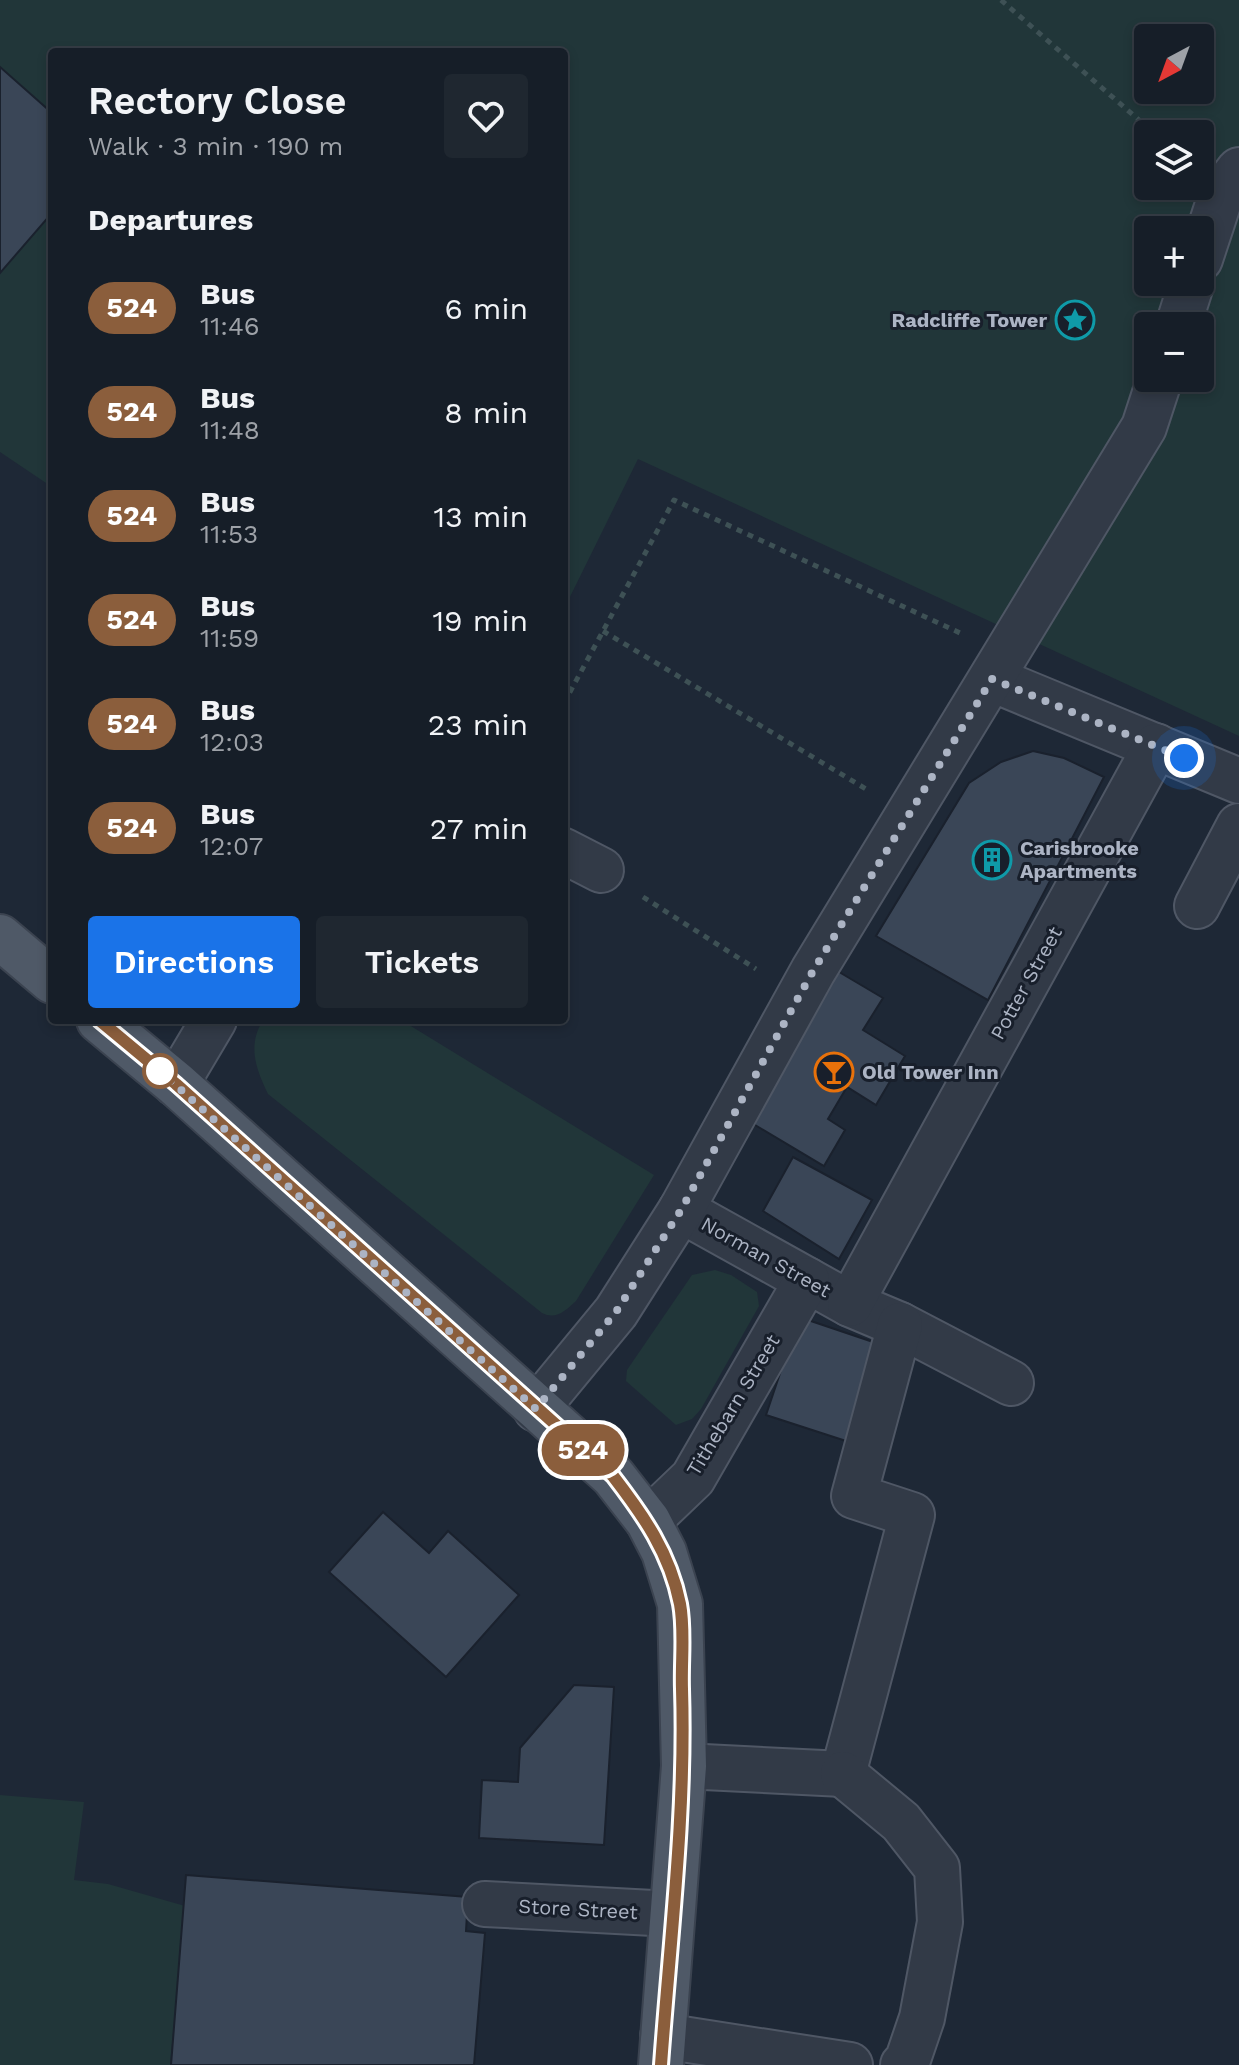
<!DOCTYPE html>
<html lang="en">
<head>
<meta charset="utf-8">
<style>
	body { margin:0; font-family:"Work Sans",sans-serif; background:#1f2730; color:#f1f3f6; height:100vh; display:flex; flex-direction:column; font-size:30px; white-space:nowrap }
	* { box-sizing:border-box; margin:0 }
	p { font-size:26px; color:#9ea2a8 }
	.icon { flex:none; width:44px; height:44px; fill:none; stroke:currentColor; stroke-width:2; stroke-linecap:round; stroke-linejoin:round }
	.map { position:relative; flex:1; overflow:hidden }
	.drawer { position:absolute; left:48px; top:48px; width:520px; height:976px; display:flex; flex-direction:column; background:#161e28; border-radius:8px; box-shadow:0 4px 12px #0003,0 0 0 2px #353c45 }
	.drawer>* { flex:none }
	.badge { padding:0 16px; border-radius:26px; font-size:28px; line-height:52px }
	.needle { width:52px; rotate:221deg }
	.buttons { position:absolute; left:1134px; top:24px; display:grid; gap:16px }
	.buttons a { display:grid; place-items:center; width:80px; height:80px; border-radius:8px; background:#161e28; box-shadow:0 4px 12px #0003,0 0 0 2px #353c45; font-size:40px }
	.you { position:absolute; width:40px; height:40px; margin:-20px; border:6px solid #fff; border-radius:50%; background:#1a73e8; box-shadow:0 0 0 12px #1a73e833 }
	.map>.badge { position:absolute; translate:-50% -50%; box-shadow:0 0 0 4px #fff }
	h2 { padding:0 40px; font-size:30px; line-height:72px }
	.round { display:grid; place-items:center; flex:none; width:84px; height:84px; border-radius:8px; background:#1f2730 }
	.overview { display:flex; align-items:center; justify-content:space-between; height:136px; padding:0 40px }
	h1 { font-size:38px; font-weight:600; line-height:60px }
	.primary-button { display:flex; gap:16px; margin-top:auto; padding:16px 40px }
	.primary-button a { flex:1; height:92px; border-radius:8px; background:#1a73e8; color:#fff; font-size:32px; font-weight:600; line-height:92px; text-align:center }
	.primary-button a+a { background:#1f2730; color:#f1f3f6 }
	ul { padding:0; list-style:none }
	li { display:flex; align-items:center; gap:24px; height:104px; padding:0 40px }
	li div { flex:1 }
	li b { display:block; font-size:30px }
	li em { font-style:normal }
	li .badge { min-width:88px; font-weight:700; text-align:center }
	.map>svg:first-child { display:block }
	.green { fill:#213639; fill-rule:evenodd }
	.building { fill:#3a4657; stroke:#1a212d; stroke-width:2 }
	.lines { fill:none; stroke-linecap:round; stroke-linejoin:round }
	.minor-casing { stroke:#4f5765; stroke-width:48 }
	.major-casing { stroke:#3b4350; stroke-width:48 }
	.path { stroke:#3e5155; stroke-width:5; stroke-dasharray:6 6; stroke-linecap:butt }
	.minor { stroke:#323a47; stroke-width:44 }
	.major { stroke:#4f5967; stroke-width:44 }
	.line-casing { stroke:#fff; stroke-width:18 }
	.line { stroke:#8b5e3c; stroke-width:12 }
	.walk { stroke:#acb4c4; stroke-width:8; stroke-dasharray:0 14.4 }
	.stop-dot { fill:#fff; stroke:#8b5e3c; stroke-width:4 }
	.labels { text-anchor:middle; stroke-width:6; stroke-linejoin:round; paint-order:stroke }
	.poi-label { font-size:20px; font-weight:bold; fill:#acb4c4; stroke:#181f2b; text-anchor:start }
	.street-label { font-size:20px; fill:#acb4c4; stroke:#181f2b }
</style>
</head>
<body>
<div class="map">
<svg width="1239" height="2065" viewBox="0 0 1239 2065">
	<rect width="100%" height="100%" fill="#1e2836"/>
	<g class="green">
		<path d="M0 0H1239V736L638 459 564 609V52H52V487L0 452ZM1148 38H1200V90H1148ZM1148 134H1200V186H1148ZM1148 230H1200V282H1148ZM1148 326H1200V378H1148Z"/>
		<path d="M263 1020H401L654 1175 576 1301C565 1311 556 1320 542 1313L268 1094C256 1069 247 1046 263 1020Z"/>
		<polygon points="715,1270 731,1275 757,1292 759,1306 701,1409 692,1419 676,1425 626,1381 627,1370 692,1275"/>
		<polygon points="0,1795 84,1802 74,1880 108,1884 185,1906 170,2065 0,2065"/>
	</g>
	<g class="building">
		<polygon points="0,67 52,113 52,213 0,273"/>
		<polygon points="1033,751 1064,758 1104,777 988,1000 876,936 969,783 1001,762"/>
		<polygon points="834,969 883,998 863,1030 905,1056 876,1105 847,1087 828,1119 845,1130 824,1166 745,1119"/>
		<polygon points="793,1157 872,1200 839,1259 763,1211"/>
		<polygon points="799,1317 879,1344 846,1441 766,1415"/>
		<polygon points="383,1512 429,1553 448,1531 519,1595 446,1677 329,1572"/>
		<polygon points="574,1685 614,1687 604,1845 479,1838 482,1780 518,1782 520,1748"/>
		<polygon points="186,1875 468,1897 466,1931 485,1933 474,2065 171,2065"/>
	</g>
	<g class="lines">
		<g class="minor-casing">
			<g id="minor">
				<polyline points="1200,259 1222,192 1239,170"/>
				<polyline points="1178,326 1192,282"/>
				<polyline points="992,679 1239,781"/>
				<polyline points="564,851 601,870"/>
				<polyline points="1197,906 1239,826"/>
				<polyline points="176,1084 214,1020"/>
				<polyline points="681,1210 850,1304 900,1325 1011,1383"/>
				<polyline points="850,1304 1156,746"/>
				<polyline points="536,1409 616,1312 681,1210 813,971 1144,427 1160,378"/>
				<polyline points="648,1521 693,1478 807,1280"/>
				<polyline points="684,1766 843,1774 912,1515 854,1496 900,1325"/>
				<polyline points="843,1774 901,1822 937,1868 940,1922 922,2018 906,2065 903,2065"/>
				<polyline points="485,1904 672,1914"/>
				<polyline points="663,2036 850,2065"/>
			</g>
		</g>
		<g class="major-casing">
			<g id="major">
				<polyline points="0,937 52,981"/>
				<polyline points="99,1020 176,1084 613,1476 648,1521 664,1552 680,1604 684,1766 661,2065"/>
			</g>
		</g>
		<g class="path">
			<polyline points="1001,0 1155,134"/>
			<polyline points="603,631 866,789"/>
			<polyline points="564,703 674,500 960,633"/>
			<polyline points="643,897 756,969"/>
		</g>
		<use href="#minor" class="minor"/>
		<use href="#major" class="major"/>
	</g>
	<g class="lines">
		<g class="line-casing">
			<path id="line" d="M99 1020 176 1084 613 1476C643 1515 670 1553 680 1604 685 1630 681 1661 682 1689 686 1814 670 1940 661 2065"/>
		</g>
		<use href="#line" class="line"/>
		<polyline class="walk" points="160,1071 536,1409 616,1312 681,1210 813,971 992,679 1184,758"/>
	</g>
	<defs>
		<g id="sight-ring" transform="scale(2)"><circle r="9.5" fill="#181f2b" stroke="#0f9aa8" stroke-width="1.5"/><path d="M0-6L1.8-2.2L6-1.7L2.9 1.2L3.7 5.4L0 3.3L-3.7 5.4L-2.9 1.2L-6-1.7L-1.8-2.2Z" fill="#0f9aa8"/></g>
		<g id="building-ring" transform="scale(2)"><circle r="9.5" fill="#181f2b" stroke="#0f9aa8" stroke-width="1.5"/><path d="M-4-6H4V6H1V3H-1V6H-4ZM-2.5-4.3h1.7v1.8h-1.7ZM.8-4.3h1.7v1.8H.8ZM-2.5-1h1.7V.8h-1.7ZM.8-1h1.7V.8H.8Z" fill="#0f9aa8"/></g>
		<g id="bar-ring" transform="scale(2)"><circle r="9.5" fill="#181f2b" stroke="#e8710a" stroke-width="1.5"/><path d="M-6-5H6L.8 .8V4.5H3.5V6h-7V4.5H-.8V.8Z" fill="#e8710a"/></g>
	</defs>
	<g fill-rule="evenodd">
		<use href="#sight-ring" x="1075" y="320"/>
		<use href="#building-ring" x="992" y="860"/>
		<use href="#bar-ring" x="834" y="1072"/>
	</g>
	<circle class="stop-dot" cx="160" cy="1071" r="16"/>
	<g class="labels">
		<g class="poi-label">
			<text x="1047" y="327" text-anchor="end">Radcliffe Tower</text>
			<text x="1020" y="855">Carisbrooke<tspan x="1020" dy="23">Apartments</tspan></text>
			<text x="862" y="1079">Old Tower Inn</text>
		</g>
		<g class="street-label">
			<text transform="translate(1026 983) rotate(-61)" y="7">Potter Street</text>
			<text transform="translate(766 1257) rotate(29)" y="7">Norman Street</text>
			<text transform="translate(733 1405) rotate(-59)" y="7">Tithebarn Street</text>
			<text transform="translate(578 1909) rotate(3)" y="7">Store Street</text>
		</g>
	</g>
</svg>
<div class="buttons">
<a><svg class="needle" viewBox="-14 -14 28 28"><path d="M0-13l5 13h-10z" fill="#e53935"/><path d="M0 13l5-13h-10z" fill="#9ea2a8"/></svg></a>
<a><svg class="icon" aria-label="layers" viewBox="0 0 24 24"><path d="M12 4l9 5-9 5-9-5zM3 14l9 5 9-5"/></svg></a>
<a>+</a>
<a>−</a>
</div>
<div class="you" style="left:1184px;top:758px"></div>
<b class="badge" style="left:583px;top:1450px;background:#8b5e3c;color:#fff">524</b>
<section class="drawer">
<div class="overview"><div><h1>Rectory Close</h1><p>Walk · 3 min · 190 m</p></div><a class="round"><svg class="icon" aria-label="heart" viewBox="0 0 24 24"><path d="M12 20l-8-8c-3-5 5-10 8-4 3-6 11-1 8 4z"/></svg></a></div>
<h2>Departures</h2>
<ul>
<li><span class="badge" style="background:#8b5e3c;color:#fff">524</span><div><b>Bus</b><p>11:46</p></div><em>6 min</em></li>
<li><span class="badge" style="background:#8b5e3c;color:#fff">524</span><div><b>Bus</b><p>11:48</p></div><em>8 min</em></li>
<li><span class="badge" style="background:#8b5e3c;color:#fff">524</span><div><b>Bus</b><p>11:53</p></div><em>13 min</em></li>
<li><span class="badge" style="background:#8b5e3c;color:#fff">524</span><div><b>Bus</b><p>11:59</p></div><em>19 min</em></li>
<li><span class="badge" style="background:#8b5e3c;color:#fff">524</span><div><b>Bus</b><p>12:03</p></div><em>23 min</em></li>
<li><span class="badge" style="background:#8b5e3c;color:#fff">524</span><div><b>Bus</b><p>12:07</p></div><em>27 min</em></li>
</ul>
<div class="primary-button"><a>Directions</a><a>Tickets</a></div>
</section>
</div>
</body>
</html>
